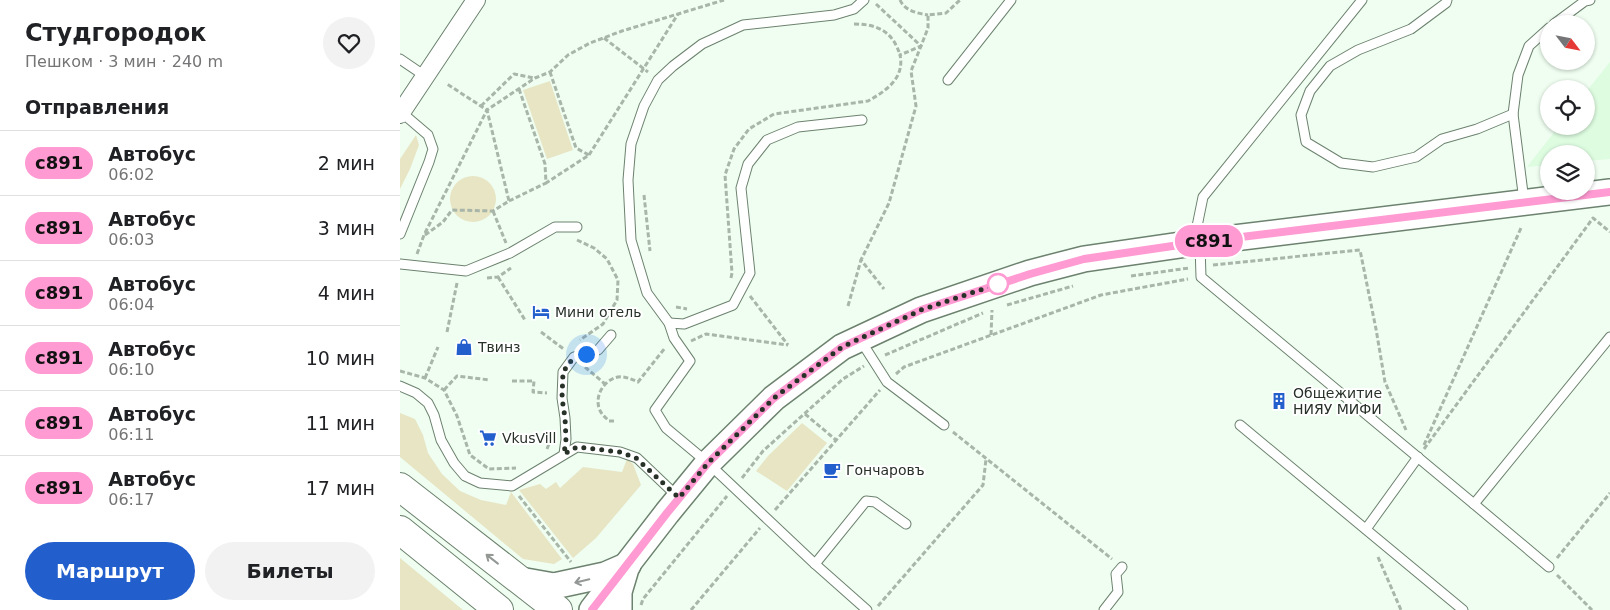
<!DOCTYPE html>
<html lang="ru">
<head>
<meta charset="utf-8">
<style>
	body { margin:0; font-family:"DejaVu Sans",sans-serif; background:#f2f2f2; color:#202124; height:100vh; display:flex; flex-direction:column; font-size:19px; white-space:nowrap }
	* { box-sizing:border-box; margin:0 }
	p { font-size:16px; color:#757577 }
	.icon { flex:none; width:28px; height:28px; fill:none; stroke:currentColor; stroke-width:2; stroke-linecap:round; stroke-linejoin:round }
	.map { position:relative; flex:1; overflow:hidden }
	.sheet { display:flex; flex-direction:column; background:#fff; width:400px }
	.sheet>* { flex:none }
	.badge { padding:0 10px; border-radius:16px; font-size:18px; line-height:32px }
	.needle { width:32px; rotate:122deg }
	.fabs { position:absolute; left:1140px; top:15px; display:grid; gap:10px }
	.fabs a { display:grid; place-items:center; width:55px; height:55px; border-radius:50%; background:#fff; box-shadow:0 1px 4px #0004; font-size:25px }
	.you { position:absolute; width:25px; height:25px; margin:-12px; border:4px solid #fff; border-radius:50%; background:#1a73e8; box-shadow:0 0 0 8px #1a73e833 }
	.map>.badge { position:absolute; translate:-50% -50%; box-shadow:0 0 0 2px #fff }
	h2 { padding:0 25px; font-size:19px; line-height:45px }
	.round { display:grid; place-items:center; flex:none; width:52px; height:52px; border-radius:26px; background:#f2f2f2 }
	.overview { display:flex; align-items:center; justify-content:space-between; height:85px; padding:0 25px }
	h1 { font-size:24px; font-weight:800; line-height:38px }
	.action { display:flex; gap:10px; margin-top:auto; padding:10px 25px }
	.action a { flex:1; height:58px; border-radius:30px; background:#225fcc; color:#fff; font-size:20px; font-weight:800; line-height:58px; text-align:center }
	.action a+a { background:#f2f2f2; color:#202124 }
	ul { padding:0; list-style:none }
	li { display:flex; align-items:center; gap:15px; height:65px; padding:0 25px; border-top:1px solid #e0e0e0 }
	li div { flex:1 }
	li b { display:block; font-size:19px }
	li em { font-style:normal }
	li .badge { min-width:55px; font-weight:700; text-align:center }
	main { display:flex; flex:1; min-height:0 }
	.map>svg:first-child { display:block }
	.built { fill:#ddfce0 }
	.green { fill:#e8e5c4 }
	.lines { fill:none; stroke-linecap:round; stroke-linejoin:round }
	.lane-casing { stroke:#6c826e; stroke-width:11 }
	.street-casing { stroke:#6c826e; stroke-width:20 }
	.secondary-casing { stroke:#6c826e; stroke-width:28 }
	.primary-casing { stroke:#6c826e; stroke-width:30 }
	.path { stroke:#a8b5a9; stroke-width:3; stroke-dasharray:5 2.5; stroke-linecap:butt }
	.lane { stroke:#fff; stroke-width:9 }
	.street { stroke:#fff; stroke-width:18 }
	.secondary { stroke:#fff; stroke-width:25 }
	.primary { stroke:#fff; stroke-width:28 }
	.oneway { stroke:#939894 }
	.line-casing { stroke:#fff; stroke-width:11 }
	.line { stroke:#ff9ad2; stroke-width:8 }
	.walk { stroke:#273128; stroke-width:5; stroke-dasharray:0 9 }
	.stop-dot { fill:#fff; stroke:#ff9ad2; stroke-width:2.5 }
	.labels { text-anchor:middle; stroke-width:4; stroke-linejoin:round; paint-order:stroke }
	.poi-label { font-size:14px; fill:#273128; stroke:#fff; text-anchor:start }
</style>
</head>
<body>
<main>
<section class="sheet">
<div class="overview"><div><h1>Студгородок</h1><p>Пешком · 3 мин · 240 m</p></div><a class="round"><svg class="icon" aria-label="heart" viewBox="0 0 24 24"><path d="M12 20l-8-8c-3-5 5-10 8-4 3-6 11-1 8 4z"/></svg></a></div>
<h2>Отправления</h2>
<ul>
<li><span class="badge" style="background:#ff9ad2;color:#111">с891</span><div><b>Автобус</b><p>06:02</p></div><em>2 мин</em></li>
<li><span class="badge" style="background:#ff9ad2;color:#111">с891</span><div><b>Автобус</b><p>06:03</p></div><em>3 мин</em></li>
<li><span class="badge" style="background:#ff9ad2;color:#111">с891</span><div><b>Автобус</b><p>06:04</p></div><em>4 мин</em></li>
<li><span class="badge" style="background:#ff9ad2;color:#111">с891</span><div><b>Автобус</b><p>06:10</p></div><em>10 мин</em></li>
<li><span class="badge" style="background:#ff9ad2;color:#111">с891</span><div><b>Автобус</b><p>06:11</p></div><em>11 мин</em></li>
<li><span class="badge" style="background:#ff9ad2;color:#111">с891</span><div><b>Автобус</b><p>06:17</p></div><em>17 мин</em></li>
</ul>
<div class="action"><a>Маршрут</a><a>Билеты</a></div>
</section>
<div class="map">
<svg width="1210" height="610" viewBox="0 0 1210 610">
	<rect width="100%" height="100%" fill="#effef1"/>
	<polygon class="built" points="1210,62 1210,159 1186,161 1186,154 1149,154 1149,165 1127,167 1159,126 1186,126 1186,92"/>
	<g class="green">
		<polygon points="150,81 173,150 147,159 123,90"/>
		<polygon points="16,135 19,145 10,169 0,189 0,159"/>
		<circle cx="73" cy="199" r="23"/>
		<polygon points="0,413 15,419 23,435 28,453 42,474 60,491 81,500 106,505 111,492 162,559 154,564 123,559 0,457"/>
		<polygon points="402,423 427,443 387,491 356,471 368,456"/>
		<polygon points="227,459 233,464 241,485 196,538 173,558 119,490 140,484 146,489 156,482 160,488 183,467 222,472"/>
		<polygon points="0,558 63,610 0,610"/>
	</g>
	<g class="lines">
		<g class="lane-casing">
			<g id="lane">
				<polyline points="464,0 454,9 434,15 343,25 302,44 273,66 258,80 244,106 231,144 228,180 231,240 247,293 269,323 274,338 290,361 255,410 266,428 308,463 415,564 467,610"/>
				<polyline points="1047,0 1046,3 1011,29 958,50 930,66 910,91 901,115 906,142 941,163 973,167 1016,157 1042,139 1077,129 1113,114 1118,75 1129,46 1149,28"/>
				<polyline points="1154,24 1185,1 1190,0"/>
				<polyline points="0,59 25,76"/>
				<polyline points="548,80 611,0"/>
				<polyline points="1113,114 1124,201"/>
				<polyline points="0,234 29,162 33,149 28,135 1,112"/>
				<polyline points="794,241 803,197 962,0"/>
				<polyline points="800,245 801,277 1074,504 1210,337"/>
				<polyline points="0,264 66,271 110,253 155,227 177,227"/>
				<polyline points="269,323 284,324 333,305 350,273 341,188 348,164 367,140 398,127 462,120"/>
				<polyline points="461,341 487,382 544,425"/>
				<polyline points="0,386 16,393 28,403 34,415 41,440 54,463 65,476 80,483 112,486 177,447 220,452 237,458 279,498"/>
				<polyline points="840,425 1063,610"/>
				<polyline points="164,454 166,439 165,418 162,398 163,372 174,357 198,350 211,335"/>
				<polyline points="1074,504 1149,567"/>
				<polyline points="966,529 1018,457"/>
				<polyline points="415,564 466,501 475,502 506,524"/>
				<polyline points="704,610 718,592 716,574 722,567"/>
			</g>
		</g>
		<g class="street-casing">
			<polyline id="street" points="0,114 76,0"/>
		</g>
		<g class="secondary-casing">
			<g id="secondary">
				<polyline points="120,580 154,586 205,575 228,565"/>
				<polyline points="192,610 267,513 308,463 374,398 442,347 521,310 630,273 684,259 801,242 1210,192"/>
				<polyline points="219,610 219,592 225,572"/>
			</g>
		</g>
		<g class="primary-casing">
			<g id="primary">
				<polyline points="0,487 158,610"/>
				<polyline points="0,530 99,610"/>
			</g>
		</g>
		<g class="path">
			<path d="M500 0C505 11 517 13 528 15"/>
			<polyline points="476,4 521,46 511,71 516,106 489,203 461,260 484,289"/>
			<path d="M454 24C478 24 493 32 500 55"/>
			<polyline points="204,38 248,72"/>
			<polyline points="119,89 145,164 146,183 189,155 176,148 150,72"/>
			<polyline points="81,106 114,74 134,78"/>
			<polyline points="189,155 278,14"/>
			<polyline points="244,195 250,251"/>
			<polyline points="109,201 146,183"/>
			<polyline points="93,211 106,243"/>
			<polyline points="25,235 43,222 52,210 93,211 109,201 87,110 47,84"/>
			<polyline points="177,240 194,248 207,259 218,280 217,300 203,324 180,340"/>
			<polyline points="17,254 24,235 87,110 135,78 150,72 168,55 190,43 222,31 324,0"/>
			<polyline points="813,265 960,250 976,329 985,382 1006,430"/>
			<polyline points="731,276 789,268"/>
			<polyline points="98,277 125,320"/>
			<polyline points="87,278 98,277 111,268"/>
			<path d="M331 278 332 273 325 175 334 149 349 129 374 114 468 101C486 91 505 78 500 55L521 46 528 28V15L546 13 560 0"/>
			<polyline points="350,296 388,345"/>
			<polyline points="607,305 673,286"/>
			<polyline points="448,306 461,260"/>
			<polyline points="276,307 287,309"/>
			<polyline points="47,332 57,283"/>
			<polyline points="141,332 165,350"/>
			<polyline points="591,335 592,310"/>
			<polyline points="291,341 306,334 388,345"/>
			<polyline points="485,355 583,313"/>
			<polyline points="185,367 205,384"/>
			<polyline points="0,371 25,378 44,390 57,416 70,455 89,469 116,468"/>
			<polyline points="496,374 504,367 701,295 788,279"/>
			<polyline points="25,378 38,347"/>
			<polyline points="112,381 134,381 133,392 147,393"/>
			<polyline points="44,390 57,376 90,380"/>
			<polyline points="405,414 436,440"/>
			<path d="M214 421H209C205 417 201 414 199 408 195 395 204 380 218 377 225 376 231 379 238 382L265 348"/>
			<polyline points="553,432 712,559"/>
			<polyline points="1024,445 1121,228"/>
			<polyline points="147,449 152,436"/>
			<polyline points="1024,449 1193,218 1210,232"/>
			<polyline points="342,478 363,451 443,379 464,366"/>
			<polyline points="119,496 171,562"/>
			<polyline points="375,510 480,390"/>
			<polyline points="978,557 1001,610"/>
			<polyline points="1157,558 1210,493"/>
			<polyline points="1157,575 1192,610"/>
			<polyline points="241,605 243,599 327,496"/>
			<polyline points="478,606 583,485 586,459"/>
			<polyline points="291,610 360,528"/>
		</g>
		<use href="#lane" class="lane"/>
		<use href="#street" class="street"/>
		<use href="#secondary" class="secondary"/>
		<use href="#primary" class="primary"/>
	</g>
	<defs><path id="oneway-shaft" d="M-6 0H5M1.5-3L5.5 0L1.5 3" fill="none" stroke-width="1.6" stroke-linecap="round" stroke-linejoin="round" transform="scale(1.25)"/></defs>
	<g class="oneway">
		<use href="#oneway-shaft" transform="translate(92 559) rotate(-142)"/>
		<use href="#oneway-shaft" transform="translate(182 581) rotate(167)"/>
	</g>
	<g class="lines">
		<g class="line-casing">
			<polyline id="line" points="192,610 267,513 308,463 374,398 442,347 521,310 630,274 684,259 800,242 1210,192"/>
		</g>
		<use href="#line" class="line"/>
		<polyline class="walk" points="186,354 174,357 163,372 162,398 165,418 166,439 164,454 177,447 220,452 236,458 279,498 308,463 374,398 442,347 521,310 598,284"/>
	</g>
	<defs>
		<g id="hotel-bare" transform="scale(1.35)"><path d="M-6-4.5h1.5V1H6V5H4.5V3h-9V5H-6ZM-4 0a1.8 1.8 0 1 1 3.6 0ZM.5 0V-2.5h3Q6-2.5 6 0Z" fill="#225fcc" stroke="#fff" stroke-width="2.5" paint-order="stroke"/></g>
		<g id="shop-bare" transform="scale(1.35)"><path d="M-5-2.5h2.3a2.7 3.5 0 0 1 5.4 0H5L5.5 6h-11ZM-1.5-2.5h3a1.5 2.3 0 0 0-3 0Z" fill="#225fcc" stroke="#fff" stroke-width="2.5" paint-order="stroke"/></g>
		<g id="building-bare" transform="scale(1.35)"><path d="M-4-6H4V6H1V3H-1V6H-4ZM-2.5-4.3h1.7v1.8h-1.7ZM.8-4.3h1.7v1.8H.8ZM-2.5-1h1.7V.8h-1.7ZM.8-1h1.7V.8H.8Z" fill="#225fcc" stroke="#fff" stroke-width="2.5" paint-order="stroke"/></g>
		<g id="supermarket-bare" transform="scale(1.35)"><path d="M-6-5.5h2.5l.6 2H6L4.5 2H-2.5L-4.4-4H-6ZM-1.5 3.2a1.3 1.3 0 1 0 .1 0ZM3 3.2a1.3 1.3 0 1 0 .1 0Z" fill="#225fcc" stroke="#fff" stroke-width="2.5" paint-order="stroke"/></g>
		<g id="cafe-bare" transform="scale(1.35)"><path d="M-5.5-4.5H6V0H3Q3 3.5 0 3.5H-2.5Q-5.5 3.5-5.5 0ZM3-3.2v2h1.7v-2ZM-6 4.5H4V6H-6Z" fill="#225fcc" stroke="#fff" stroke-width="2.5" paint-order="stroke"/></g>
	</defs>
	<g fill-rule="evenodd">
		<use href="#hotel-bare" x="141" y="312"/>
		<use href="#shop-bare" x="64" y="347"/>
		<use href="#building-bare" x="879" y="401"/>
		<use href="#supermarket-bare" x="88" y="438"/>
		<use href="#cafe-bare" x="432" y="470"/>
	</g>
	<circle class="stop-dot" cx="598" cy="284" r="10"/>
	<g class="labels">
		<g class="poi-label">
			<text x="155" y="317">Мини отель</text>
			<text x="78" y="352">Твинз</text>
			<text x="893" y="398">Общежитие<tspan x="893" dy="16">НИЯУ МИФИ</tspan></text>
			<text x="102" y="443">VkusVill</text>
			<text x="446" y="475">Гончаровъ</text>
		</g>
	</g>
</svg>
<div class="fabs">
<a><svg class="needle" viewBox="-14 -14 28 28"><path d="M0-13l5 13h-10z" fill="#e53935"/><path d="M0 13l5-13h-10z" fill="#757577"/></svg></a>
<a><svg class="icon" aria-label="locate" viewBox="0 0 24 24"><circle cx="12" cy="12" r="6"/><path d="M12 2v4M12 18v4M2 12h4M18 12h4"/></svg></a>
<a><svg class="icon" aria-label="layers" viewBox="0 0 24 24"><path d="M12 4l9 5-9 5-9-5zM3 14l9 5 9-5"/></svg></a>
</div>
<div class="you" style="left:186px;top:354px"></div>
<b class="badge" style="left:809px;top:241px;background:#ff9ad2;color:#111">с891</b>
</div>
</main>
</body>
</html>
